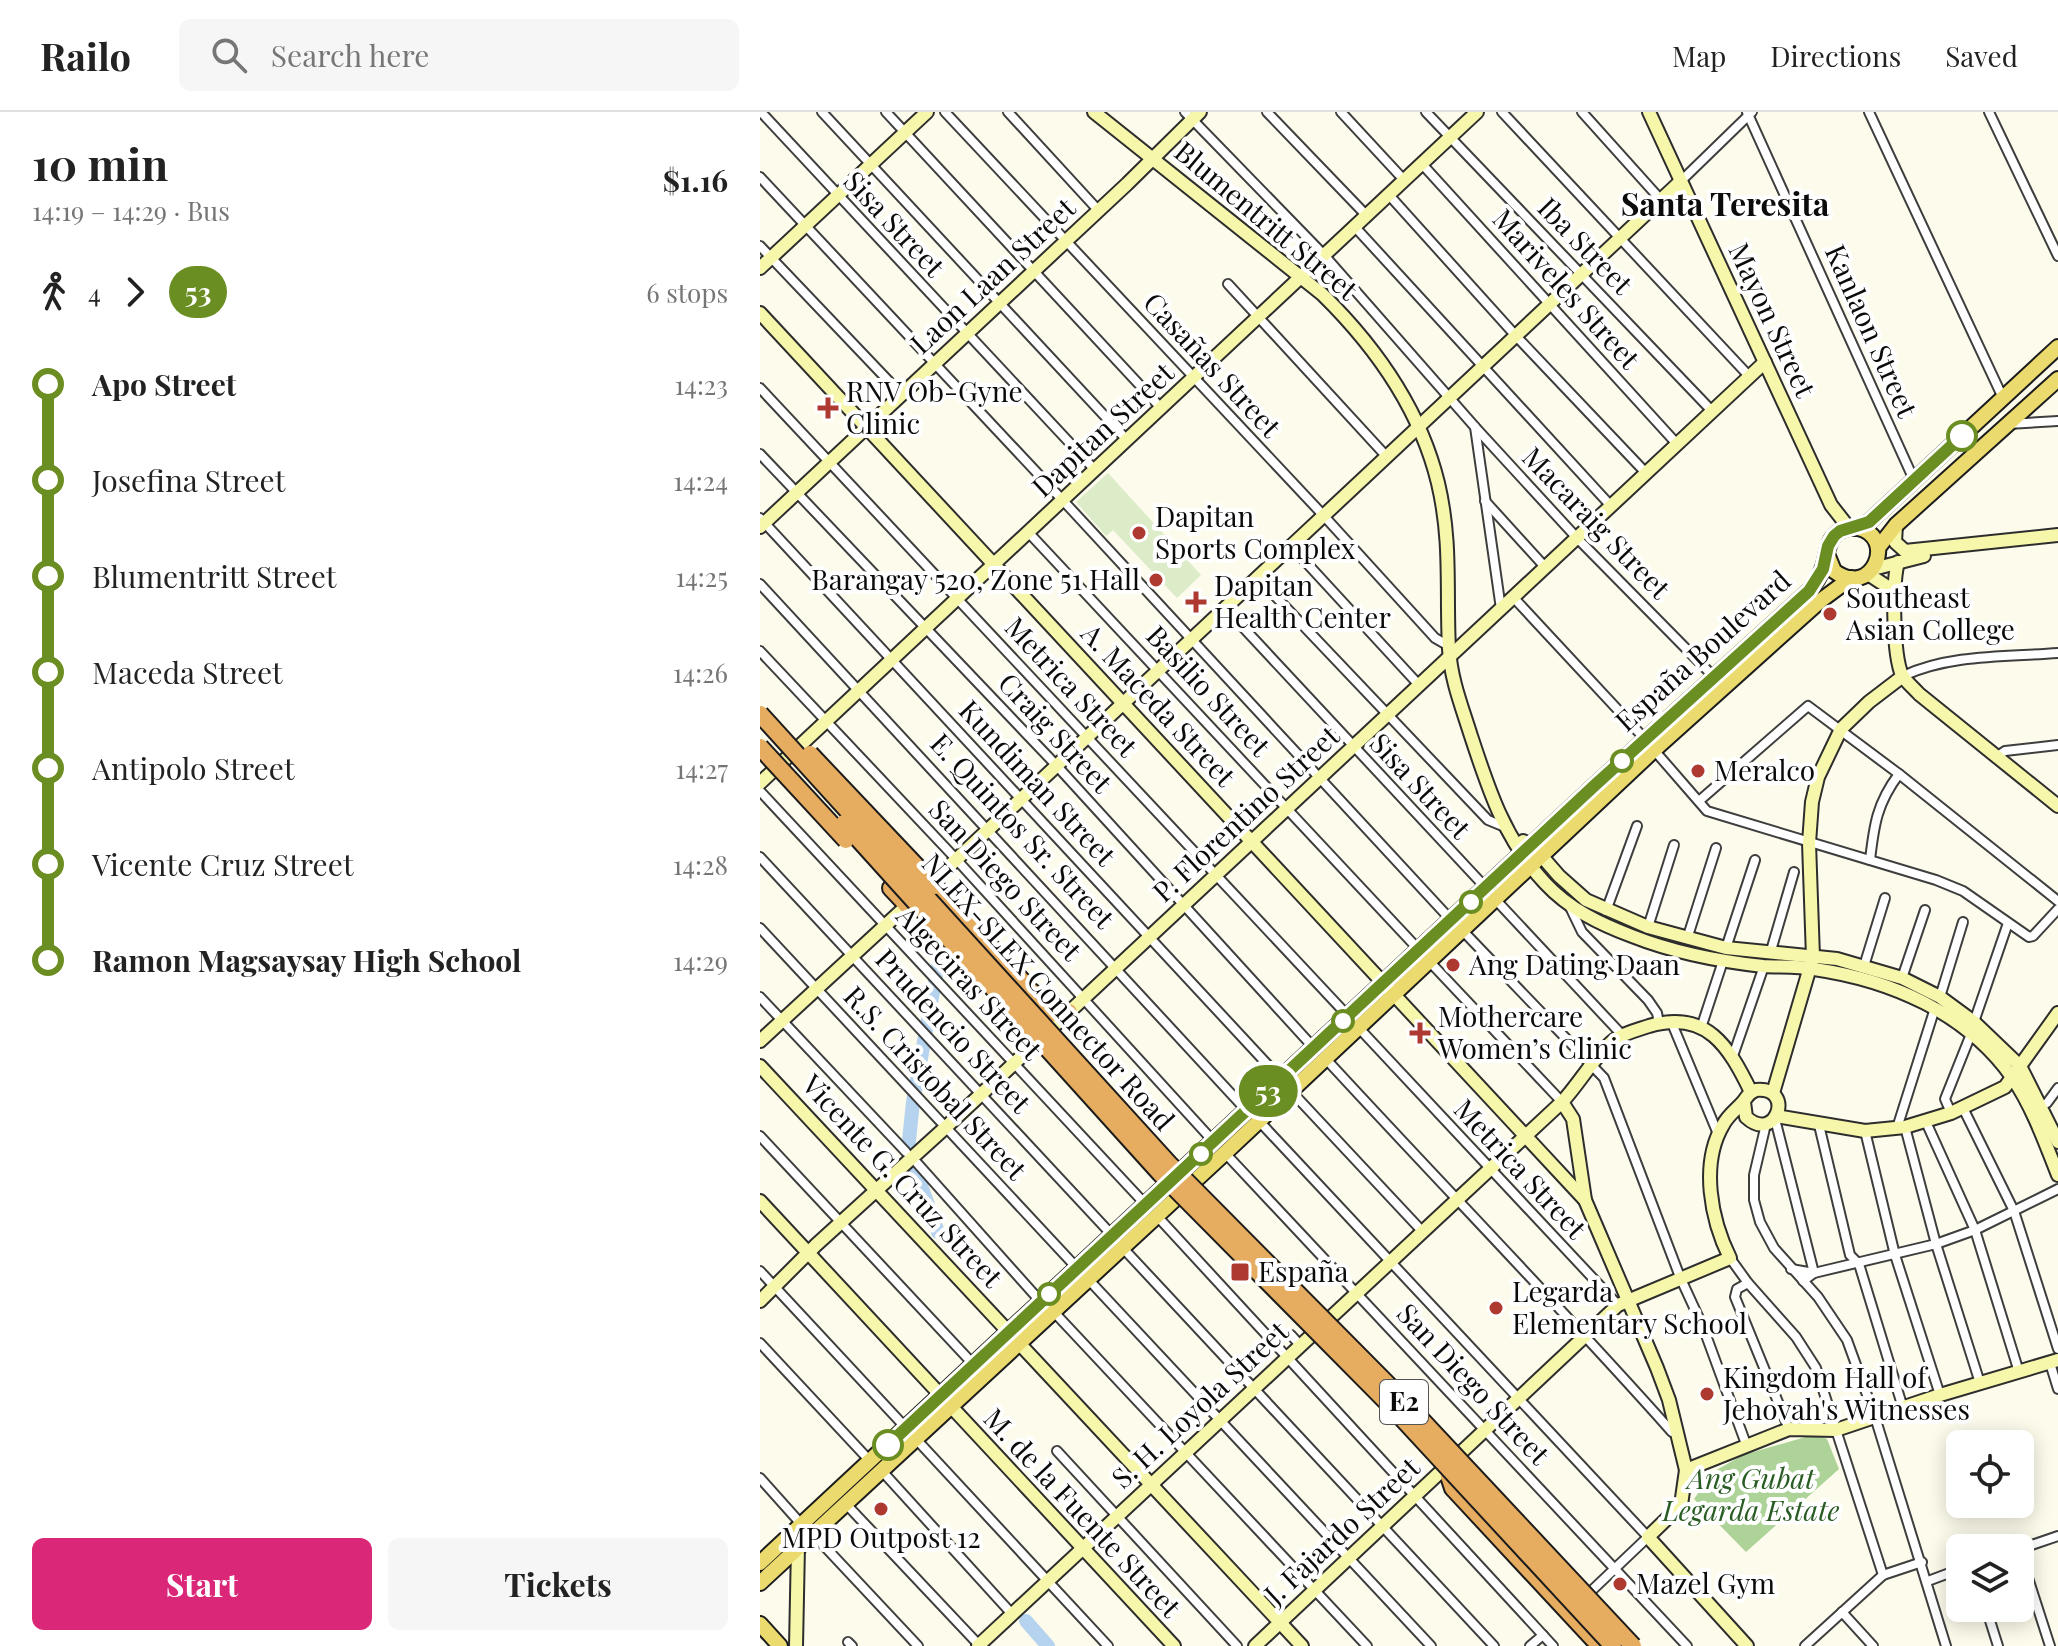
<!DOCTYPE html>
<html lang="en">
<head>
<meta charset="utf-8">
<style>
	body { margin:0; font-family:"Playfair Display",serif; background:#f6f6f6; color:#222; height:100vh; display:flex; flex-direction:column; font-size:30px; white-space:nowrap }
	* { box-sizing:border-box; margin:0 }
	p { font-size:26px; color:#767676 }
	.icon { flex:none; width:44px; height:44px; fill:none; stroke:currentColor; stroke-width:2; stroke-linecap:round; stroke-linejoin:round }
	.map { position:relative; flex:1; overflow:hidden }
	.drawer { display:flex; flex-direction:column; background:#fff; width:760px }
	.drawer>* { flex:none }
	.badge { padding:0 16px; border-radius:26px; font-size:28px; line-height:52px }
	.fabs { position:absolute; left:1186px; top:1318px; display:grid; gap:16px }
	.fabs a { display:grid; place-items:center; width:88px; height:88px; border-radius:12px; background:#fff; box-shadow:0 4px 20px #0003; font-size:40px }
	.map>.badge { position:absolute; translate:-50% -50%; box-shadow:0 0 0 4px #fff }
	.legs { display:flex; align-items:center; gap:12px; height:88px; padding:0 32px; font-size:26px }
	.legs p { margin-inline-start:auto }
	.overview { display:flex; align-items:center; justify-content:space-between; height:136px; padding:0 32px }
	h1 { font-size:44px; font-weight:700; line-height:60px }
	.action { display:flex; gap:16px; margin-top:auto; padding:16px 32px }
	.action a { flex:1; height:92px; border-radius:12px; background:#db2777; color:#fff; font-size:32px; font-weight:700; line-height:92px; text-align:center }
	.action a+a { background:#f6f6f6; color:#222 }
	ul { padding:0 32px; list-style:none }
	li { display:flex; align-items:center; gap:28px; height:96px; font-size:30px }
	li i { display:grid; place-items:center; width:12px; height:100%; margin:0 10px; background:currentColor }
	li i::after { content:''; width:20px; height:20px; margin:-10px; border:6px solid; border-radius:50%; background:#fff }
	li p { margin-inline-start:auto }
	li:first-child i { background:linear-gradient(#0000 50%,currentColor 0) }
	li:last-child i { background:linear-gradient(currentColor 50%,#0000 0) }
	header { display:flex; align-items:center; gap:48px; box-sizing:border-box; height:112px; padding:0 40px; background:#fff; border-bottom:2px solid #e0e0e0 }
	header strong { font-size:38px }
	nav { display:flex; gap:44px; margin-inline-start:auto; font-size:28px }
	.search { width:560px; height:72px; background:#f6f6f6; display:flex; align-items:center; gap:20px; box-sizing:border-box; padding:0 28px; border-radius:12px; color:#767676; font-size:30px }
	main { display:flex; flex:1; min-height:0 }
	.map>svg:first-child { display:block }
	.forest { fill:#add399 }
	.pitch { fill:#dcecc9 }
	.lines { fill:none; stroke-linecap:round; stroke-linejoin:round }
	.river { stroke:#b5d3ef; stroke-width:14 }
	.street-casing { stroke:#3e3e3e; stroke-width:12 }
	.secondary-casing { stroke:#2d2d2d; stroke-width:16 }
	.primary-casing { stroke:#1c1c1c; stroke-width:18 }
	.highway-casing { stroke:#1c1c1c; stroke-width:20 }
	.street { stroke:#fff; stroke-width:8 }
	.secondary { stroke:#f7f7ac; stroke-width:12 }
	.primary { stroke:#ebda6d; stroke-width:14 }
	.highway { stroke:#e6ac60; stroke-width:16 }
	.highway-bridge-casing { stroke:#1c1c1c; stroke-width:20; stroke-linecap:butt }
	.highway-bridge { stroke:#e6ac60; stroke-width:16 }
	.line-1-casing { stroke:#fff; stroke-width:18 }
	.line-1 { stroke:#6b8e23; stroke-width:12 }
	.poi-dot { fill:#ad3931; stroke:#fff; stroke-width:3 }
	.stop-1-dot { fill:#fff; stroke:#6b8e23; stroke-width:4 }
	.labels { text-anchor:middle; stroke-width:8; stroke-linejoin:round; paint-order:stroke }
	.shield { fill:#fff; stroke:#545454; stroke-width:2 }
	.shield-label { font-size:26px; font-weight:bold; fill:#0b0b0b }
	.street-label { font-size:28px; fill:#0b0b0b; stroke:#fff }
	.poi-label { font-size:28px; fill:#0b0b0b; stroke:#fff; text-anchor:start }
	.park-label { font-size:28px; font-style:italic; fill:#285c23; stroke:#fff }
	.quarter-label { font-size:32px; font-weight:bold; fill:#0b0b0b; stroke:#fff }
</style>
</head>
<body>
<header>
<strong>Railo</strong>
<div class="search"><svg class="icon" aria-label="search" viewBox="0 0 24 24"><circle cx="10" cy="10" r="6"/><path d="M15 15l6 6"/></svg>Search here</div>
<nav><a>Map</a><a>Directions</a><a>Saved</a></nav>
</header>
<main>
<section class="drawer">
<div class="overview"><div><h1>10 min</h1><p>14:19 – 14:29 · Bus</p></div><b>$1.16</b></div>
<div class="legs"><svg class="icon" aria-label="walk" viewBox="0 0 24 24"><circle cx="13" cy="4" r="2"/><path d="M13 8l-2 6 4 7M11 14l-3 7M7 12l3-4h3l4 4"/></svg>4<svg class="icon" aria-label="forward" viewBox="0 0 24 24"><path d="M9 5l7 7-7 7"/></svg><b class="badge" style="background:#6b8e23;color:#fff">53</b><p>6 stops</p></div>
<ul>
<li><i style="color:#6b8e23"></i><b>Apo Street</b><p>14:23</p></li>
<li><i style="color:#6b8e23"></i><span>Josefina Street</span><p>14:24</p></li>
<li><i style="color:#6b8e23"></i><span>Blumentritt Street</span><p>14:25</p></li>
<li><i style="color:#6b8e23"></i><span>Maceda Street</span><p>14:26</p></li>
<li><i style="color:#6b8e23"></i><span>Antipolo Street</span><p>14:27</p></li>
<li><i style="color:#6b8e23"></i><span>Vicente Cruz Street</span><p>14:28</p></li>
<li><i style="color:#6b8e23"></i><b>Ramon Magsaysay High School</b><p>14:29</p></li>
</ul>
<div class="action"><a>Start</a><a>Tickets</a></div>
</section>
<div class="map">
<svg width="1298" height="1534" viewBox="0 0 1298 1534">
	<rect width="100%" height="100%" fill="#fdfbeb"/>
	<polygon class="forest" points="1056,1322 1067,1327 1079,1357 986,1440 934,1387 953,1360 983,1343"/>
	<polygon class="pitch" points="348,361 441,463 417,486 353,418 346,424 316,390"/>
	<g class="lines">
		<g class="river">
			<polyline points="178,1120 148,1038 153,990 177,858 180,847 199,822"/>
			<polyline points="266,1509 288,1534"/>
		</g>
		<g class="street-casing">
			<g id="street">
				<polyline points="1,0 335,358"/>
				<polyline points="62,0 367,328"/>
				<polyline points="126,0 401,296"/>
				<polyline points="185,0 564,404 675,526 689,534"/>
				<polyline points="248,0 338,98"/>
				<polyline points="425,0 564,143 715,315 817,426 954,565"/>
				<polyline points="507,0 607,104"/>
				<polyline points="581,0 644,68"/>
				<polyline points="666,0 952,299"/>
				<polyline points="742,0 989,264"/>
				<polyline points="822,0 901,88"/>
				<polyline points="987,0 1154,368"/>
				<polyline points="1109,0 1243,286"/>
				<polyline points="1229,0 1298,144"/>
				<polyline points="662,52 917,332"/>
				<polyline points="0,65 310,396 691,808"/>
				<polyline points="921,69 992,0"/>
				<polyline points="629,83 756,224 886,361"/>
				<polyline points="595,115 851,394"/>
				<polyline points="0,134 141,282"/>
				<polyline points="468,172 627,345"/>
				<polyline points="0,276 588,904"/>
				<polyline points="1248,312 1298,309"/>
				<polyline points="715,315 741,497"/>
				<polyline points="0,342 297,654 554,936"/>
				<polyline points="725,389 785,455"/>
				<polyline points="0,406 521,967"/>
				<polyline points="269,421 659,838"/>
				<polyline points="531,434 659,573"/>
				<polyline points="498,466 728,708 745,715"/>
				<polyline points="0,472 487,999"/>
				<polyline points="753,485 885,627"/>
				<polyline points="465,496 726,776"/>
				<polyline points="0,539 196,747 454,1030"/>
				<path d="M1143 564C1190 542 1247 545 1298 541"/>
				<polyline points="894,638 947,699 1176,768 1203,779 1269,825 1273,824 1298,797"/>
				<polyline points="1236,645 1245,639 1298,633"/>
				<polyline points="0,679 386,1093"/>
				<polyline points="939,689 1048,594 1139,662 1298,789"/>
				<polyline points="0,745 352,1123"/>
				<path d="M1110 748C1114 713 1117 691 1139 662"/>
				<polyline points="735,787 863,924"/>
				<polyline points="809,793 822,820 888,888 897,901 899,911"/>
				<polyline points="846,799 877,714"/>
				<polyline points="888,815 914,733"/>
				<polyline points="0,816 317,1156"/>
				<polyline points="702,818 844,966 920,1165 943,1215 986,1332"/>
				<polyline points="927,827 956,736"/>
				<polyline points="966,836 995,748"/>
				<polyline points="1010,842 1034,760"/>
				<polyline points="669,849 802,990"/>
				<polyline points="1104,854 1125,786"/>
				<polyline points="1142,866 1165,798"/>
				<polyline points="0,885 146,1040"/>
				<polyline points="1180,885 1203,810"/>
				<polyline points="911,909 958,1022"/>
				<polyline points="1214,910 1248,811"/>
				<polyline points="598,915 858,1193"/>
				<polyline points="941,916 963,849"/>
				<polyline points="973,944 1004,854"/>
				<path d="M565 946C680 1071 799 1193 912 1320H917"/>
				<polyline points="531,979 662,1119"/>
				<polyline points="1281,994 1287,991 1298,976"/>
				<polyline points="1203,996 1254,1099 1298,1237"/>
				<polyline points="1191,1001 1185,987 1211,922"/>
				<polyline points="1015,1007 1054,1161 1031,1157"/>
				<polyline points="499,1009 888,1425 826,1484"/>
				<polyline points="1166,1010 1215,1118 1259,1260"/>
				<polyline points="1006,1012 994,1063 994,1088 1000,1110 1014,1136 1058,1185 1087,1228 1115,1305 1186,1534"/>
				<polyline points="1059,1013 1090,1143 1099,1152 1143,1296"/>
				<polyline points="1145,1015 1176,1132 1220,1271"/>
				<polyline points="1137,1016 1175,896"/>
				<polyline points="1105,1019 1135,1143 1180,1283"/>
				<polyline points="0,1024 214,1253"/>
				<polyline points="465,1041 927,1534"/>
				<polyline points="157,1051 281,1190"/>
				<polyline points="397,1104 793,1534"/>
				<polyline points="362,1135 734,1534"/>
				<polyline points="970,1146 988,1171 1036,1225 1056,1256 1123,1463"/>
				<polyline points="0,1159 146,1316"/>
				<polyline points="328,1167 671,1534"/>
				<polyline points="1043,1169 1054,1161 1176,1132 1215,1118 1298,1077"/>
				<polyline points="988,1171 977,1177 975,1185 1029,1317"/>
				<polyline points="293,1199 607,1534"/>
				<polyline points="531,1223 540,1233"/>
				<polyline points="0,1231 110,1349"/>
				<polyline points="1290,1251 1298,1277"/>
				<polyline points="156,1327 348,1534"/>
				<polyline points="297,1339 477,1534"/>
				<polyline points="122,1359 252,1502"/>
				<polyline points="0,1366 42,1413"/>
				<polyline points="86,1392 219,1533"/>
				<polyline points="52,1421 158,1534"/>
				<polyline points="1260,1437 1298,1424"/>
				<polyline points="1260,1441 1290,1534"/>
				<polyline points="1168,1469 1200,1457"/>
				<polyline points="1226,1496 1238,1534"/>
				<polyline points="1082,1500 1113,1534"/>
				<polyline points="88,1530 92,1534"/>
				<polyline points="770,1534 783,1523"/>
				<polyline points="1045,1534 1123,1463 1162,1450"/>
			</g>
		</g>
		<g class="secondary-casing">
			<g id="secondary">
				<path d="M334 0 562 182C615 234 660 297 678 371 692 430 686 479 689 537 691 568 702 595 711 624 729 679 745 728 785 771 809 797 840 812 872 824 915 841 957 849 1003 854 1020 855 1037 854 1054 857 1130 868 1206 900 1252 965 1272 994 1285 1030 1298 1063"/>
				<polyline points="889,0 1071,393 1089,416"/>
				<polyline points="0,156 167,0"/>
				<polyline points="0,201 825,1088"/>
				<polyline points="1136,413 1135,430 1145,439 1298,423"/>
				<polyline points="0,415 367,72 440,0"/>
				<path d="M1138 450C1132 471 1133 543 1142 563 1146 570 1154 576 1159 582L1298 694"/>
				<polyline points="1113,457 1164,444"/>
				<polyline points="1108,462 1134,479"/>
				<polyline points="0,671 717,0"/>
				<polyline points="763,729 772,733 799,764 826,788 888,815 966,836 1077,847 1142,866 1180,885 1214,910 1260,954 1298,1030"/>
				<polyline points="167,775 921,69"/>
				<polyline points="0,929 153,788"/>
				<polyline points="0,954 542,1534"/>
				<polyline points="1013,981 1053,845 1049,731 1052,690 1058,665 1081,617 1109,590 1143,564"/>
				<polyline points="802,990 813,1007 825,1088 897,1256 909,1288 926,1358"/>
				<polyline points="1016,1004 1105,1019 1145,1015 1191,1001 1245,975 1298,901"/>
				<polyline points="0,1089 414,1534"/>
				<polyline points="0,1189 56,1133 186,1015 1005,250"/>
				<polyline points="36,1534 38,1434"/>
				<path d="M218 1534 802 990C819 972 836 942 854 928 864 921 877 918 889 914 947 897 969 935 991 980"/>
				<path d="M495 1534 858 1193 970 1146C951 1108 940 1052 963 1013 968 1003 976 998 983 990 988 984 988 981 996 978 1036 974 1016 1033 986 1005L984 990"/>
				<polyline points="987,1534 888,1425 921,1393 926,1358 1029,1317 1076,1318 1180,1283 1298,1248"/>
			</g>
		</g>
		<g class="primary-casing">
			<g id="primary">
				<polyline points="1095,416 1109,410 1298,235"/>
				<polyline points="1118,436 1136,413 1298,267"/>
				<path d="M0 1451 834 674 1049 479C1054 473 1059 466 1062 458 1067 447 1066 432 1075 423 1081 417 1090 415 1098 416 1138 425 1112 488 1074 459L1067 442"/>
				<polyline points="0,1471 465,1041 894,638 1060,489 1091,466"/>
				<polyline points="0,1512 20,1534"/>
			</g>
		</g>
		<g class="highway-casing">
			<g id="highway">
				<polyline points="175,774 264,871 280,908"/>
				<polyline points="131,776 147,793"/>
				<polyline points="272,880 293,901 309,900"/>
				<polyline points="691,1351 689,1364 693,1376 840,1534"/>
			</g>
		</g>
		<use href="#street" class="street"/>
		<use href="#secondary" class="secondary"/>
		<use href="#primary" class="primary"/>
		<use href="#highway" class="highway"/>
		<g class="highway-bridge-casing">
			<g id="highway-bridge">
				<polyline points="0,602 409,1052 639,1284 873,1534"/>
				<polyline points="0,635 86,728"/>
				<polyline points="50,642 175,774"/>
				<polyline points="84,711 400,1061 630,1293 853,1534"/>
			</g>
		</g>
		<use href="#highway-bridge" class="highway-bridge"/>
	</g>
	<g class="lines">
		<g class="line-1-casing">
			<polyline id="line-1" points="128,1333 834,674 1049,479 1063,457 1068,434 1074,424 1080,419 1109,410 1202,324"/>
		</g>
		<use href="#line-1" class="line-1"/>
	</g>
	<g class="poi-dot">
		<path d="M64 284h8v8h8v8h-8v8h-8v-8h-8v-8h8z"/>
		<circle cx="379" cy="421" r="8"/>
		<circle cx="396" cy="468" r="8"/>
		<path d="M432 478h8v8h8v8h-8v8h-8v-8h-8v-8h8z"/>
		<circle cx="1070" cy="502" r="8"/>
		<circle cx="938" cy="659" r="8"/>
		<circle cx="693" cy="853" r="8"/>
		<path d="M656 909h8v8h8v8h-8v8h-8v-8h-8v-8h8z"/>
		<rect x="470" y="1150" width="20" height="20" rx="4"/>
		<circle cx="736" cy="1196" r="8"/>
		<circle cx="947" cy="1282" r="8"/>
		<circle cx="121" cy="1397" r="8"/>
		<circle cx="860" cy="1472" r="8"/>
	</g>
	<g class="stop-1-dot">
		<circle cx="1202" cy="324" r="14"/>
		<circle cx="862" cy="649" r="10"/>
		<circle cx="711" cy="790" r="10"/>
		<circle cx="583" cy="909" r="10"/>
		<circle cx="441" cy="1042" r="10"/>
		<circle cx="289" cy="1182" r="10"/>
		<circle cx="128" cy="1333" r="14"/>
	</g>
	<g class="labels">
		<rect class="shield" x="620" y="1268" width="48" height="44" rx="6"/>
		<g class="shield-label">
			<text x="644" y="1299">E2</text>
		</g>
		<g class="street-label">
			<text transform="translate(506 109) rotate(40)" y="10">Blumentritt Street</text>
			<text transform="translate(134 112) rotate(47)" y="10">Sisa Street</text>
			<text transform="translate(825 134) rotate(46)" y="10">Iba Street</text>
			<text transform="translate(233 164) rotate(-43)" y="10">Laon Laan Street</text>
			<text transform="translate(806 177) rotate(48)" y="10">Mariveles Street</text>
			<text transform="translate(1012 208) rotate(65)" y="10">Mayon Street</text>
			<text transform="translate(1111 219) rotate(66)" y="10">Kanlaon Street</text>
			<text transform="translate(452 253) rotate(47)" y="10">Casañas Street</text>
			<text transform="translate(343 318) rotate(-43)" y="10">Dapitan Street</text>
			<text transform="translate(836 411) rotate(46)" y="10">Macaraig Street</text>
			<text transform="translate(943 539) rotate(-42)" y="10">España Boulevard</text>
			<text transform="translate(311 575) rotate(47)" y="10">Metrica Street</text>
			<text transform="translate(448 579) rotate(47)" y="10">Basilio Street</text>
			<text transform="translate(398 593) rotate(47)" y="10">A. Maceda Street</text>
			<text transform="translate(295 621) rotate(47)" y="10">Craig Street</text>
			<text transform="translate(277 671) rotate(47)" y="10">Kundiman Street</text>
			<text transform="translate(660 674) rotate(47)" y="10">Sisa Street</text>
			<text transform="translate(486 702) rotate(-43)" y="10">P. Florentino Street</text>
			<text transform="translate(262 719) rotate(47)" y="10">E. Quintos Sr. Street</text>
			<text transform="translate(245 768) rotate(47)" y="10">San Diego Street</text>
			<text transform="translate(209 871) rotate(47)" y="10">Algeciras Street</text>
			<text transform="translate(288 880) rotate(48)" y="10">NLEX-SLEX Connector Road</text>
			<text transform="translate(193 919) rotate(47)" y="10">Prudencio Street</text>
			<text transform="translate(175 971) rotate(47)" y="10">R.S. Cristobal Street</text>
			<text transform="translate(760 1057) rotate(47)" y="10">Metrica Street</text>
			<text transform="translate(142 1069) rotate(47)" y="10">Vicente G. Cruz Street</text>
			<text transform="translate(713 1272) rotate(47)" y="10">San Diego Street</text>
			<text transform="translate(440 1293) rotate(-43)" y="10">S. H. Loyola Street</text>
			<text transform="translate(322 1401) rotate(47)" y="10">M. de la Fuente Street</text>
			<text transform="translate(582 1419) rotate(-43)" y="10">J. Fajardo Street</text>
		</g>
		<g class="poi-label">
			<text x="86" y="290">RNV Ob-Gyne<tspan x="86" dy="32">Clinic</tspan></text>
			<text x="395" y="415">Dapitan<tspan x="395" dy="32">Sports Complex</tspan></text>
			<text x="380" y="478" text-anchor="end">Barangay 520, Zone 51 Hall</text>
			<text x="454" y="484">Dapitan<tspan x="454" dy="32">Health Center</tspan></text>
			<text x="1086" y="496">Southeast<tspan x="1086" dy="32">Asian College</tspan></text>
			<text x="954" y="669">Meralco</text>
			<text x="709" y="863">Ang Dating Daan</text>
			<text x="678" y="915">Mothercare<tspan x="678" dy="32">Women’s Clinic</tspan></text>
			<text x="498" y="1170">España</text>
			<text x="752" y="1190">Legarda<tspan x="752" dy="32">Elementary School</tspan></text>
			<text x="963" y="1276">Kingdom Hall of<tspan x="963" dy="32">Jehovah's Witnesses</tspan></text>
			<text x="121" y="1436" text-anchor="middle">MPD Outpost 12</text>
			<text x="876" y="1482">Mazel Gym</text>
		</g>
		<g class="park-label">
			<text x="991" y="1377">Ang Gubat<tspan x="991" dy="32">Legarda Estate</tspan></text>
		</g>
		<g class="quarter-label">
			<text x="965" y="104">Santa Teresita</text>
		</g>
	</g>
</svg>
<div class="fabs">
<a><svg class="icon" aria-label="locate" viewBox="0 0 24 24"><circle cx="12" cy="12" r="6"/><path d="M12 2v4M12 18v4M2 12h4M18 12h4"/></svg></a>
<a><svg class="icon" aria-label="layers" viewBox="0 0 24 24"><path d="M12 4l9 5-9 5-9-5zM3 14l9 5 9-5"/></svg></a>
</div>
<b class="badge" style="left:508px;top:979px;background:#6b8e23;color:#fff">53</b>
</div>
</main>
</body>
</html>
